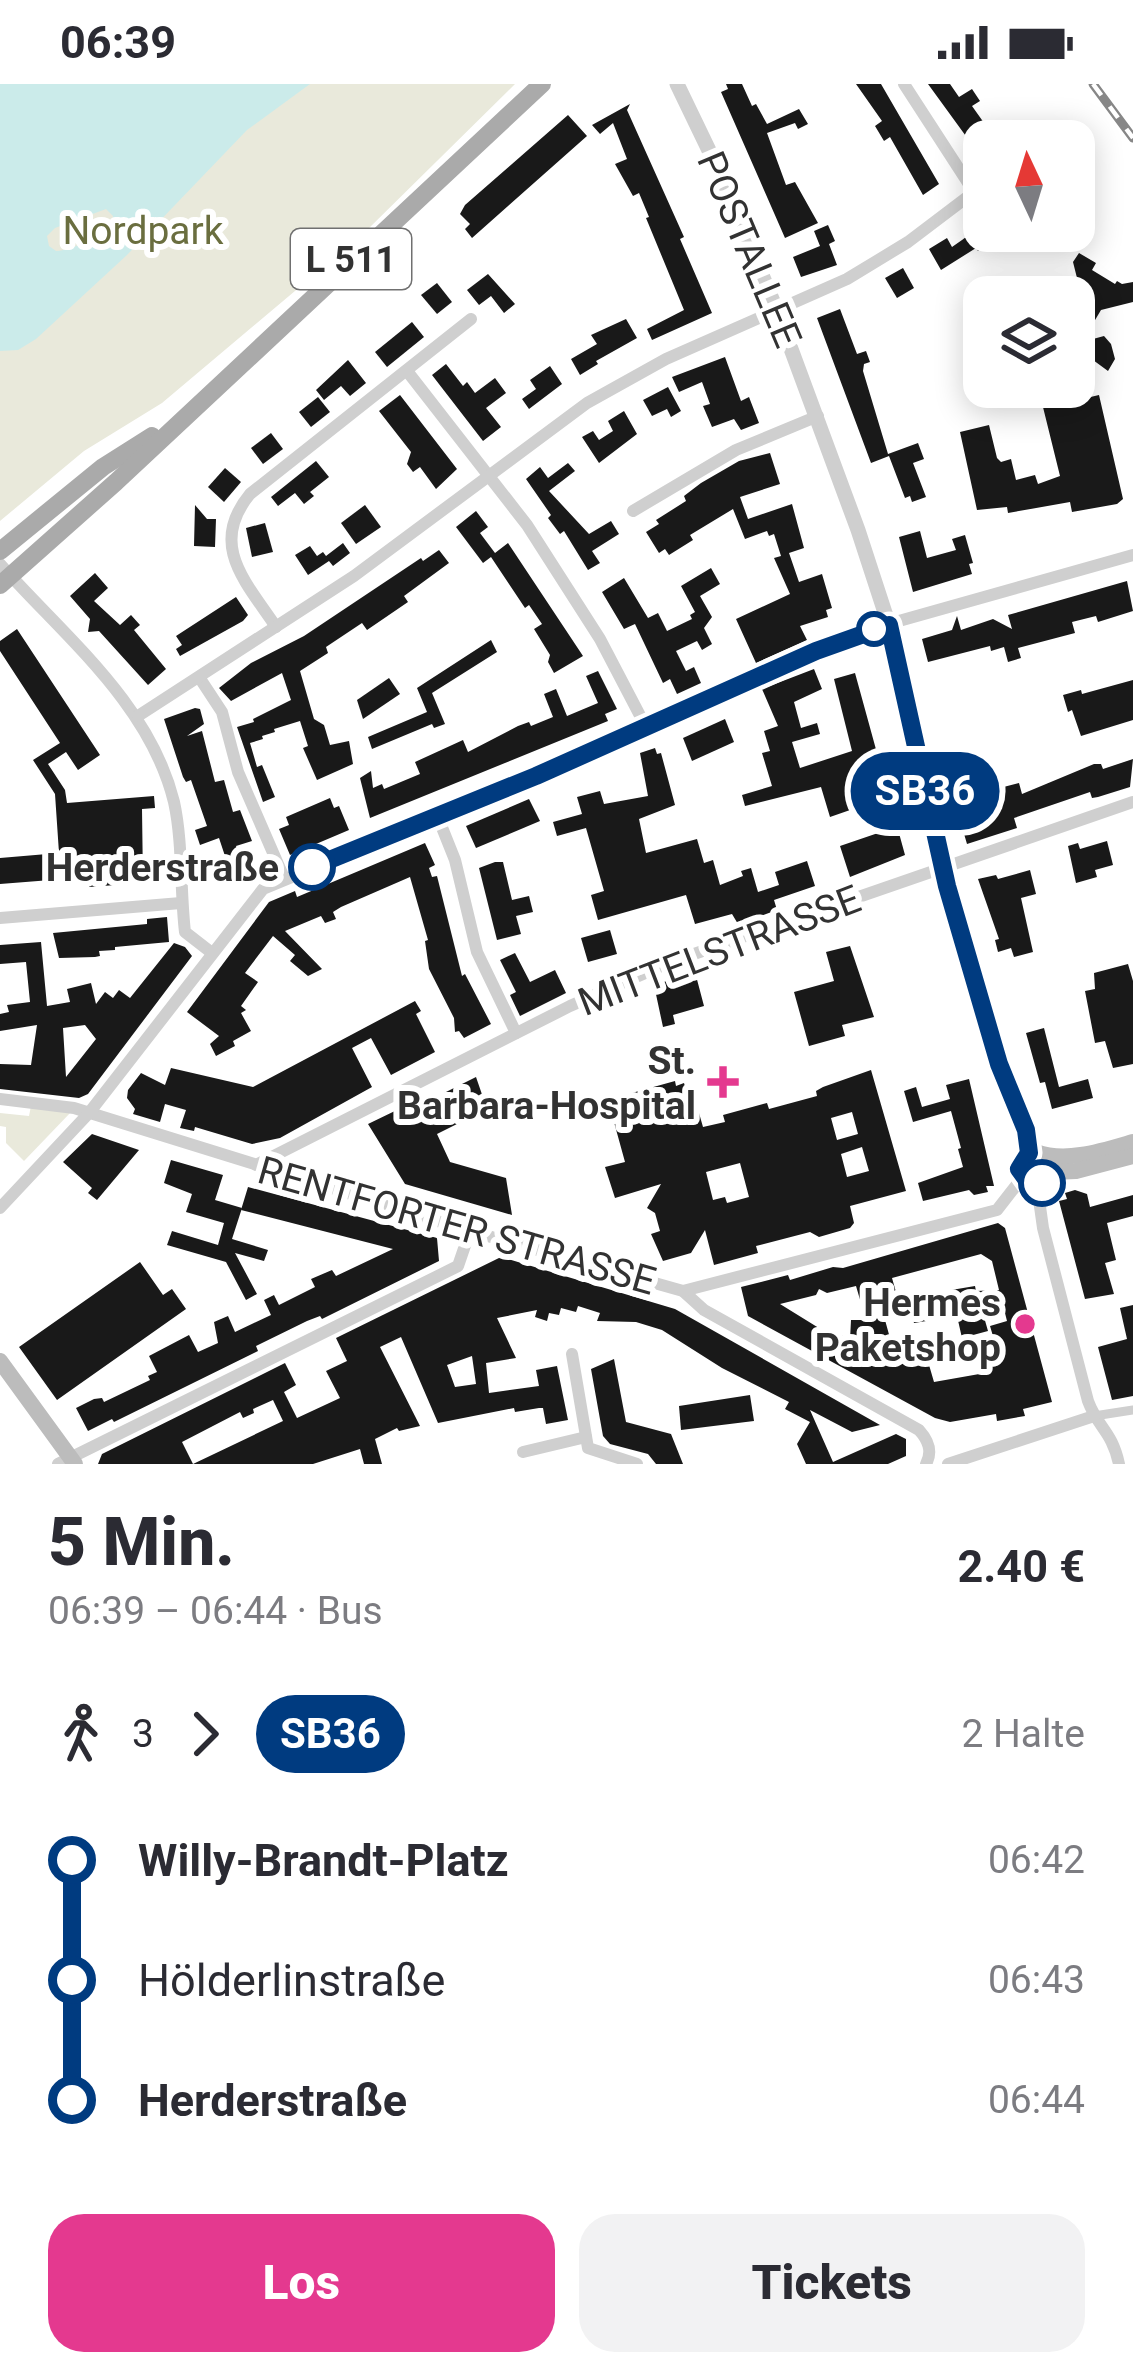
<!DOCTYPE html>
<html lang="de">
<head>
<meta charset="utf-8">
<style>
	body { margin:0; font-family:Roboto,sans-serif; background:#f2f2f3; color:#2b2b33; height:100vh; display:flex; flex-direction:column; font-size:45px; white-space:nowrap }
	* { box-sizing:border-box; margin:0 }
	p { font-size:39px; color:#7c7c81 }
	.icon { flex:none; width:66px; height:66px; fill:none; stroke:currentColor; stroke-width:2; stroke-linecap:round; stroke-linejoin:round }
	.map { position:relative; height:1380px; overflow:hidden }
	.side { display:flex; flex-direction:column; background:#fff; flex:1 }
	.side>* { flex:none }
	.badge { padding:0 24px; border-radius:39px; font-size:42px; line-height:78px }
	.needle { width:78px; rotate:356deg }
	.fabs { position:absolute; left:963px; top:36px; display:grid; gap:24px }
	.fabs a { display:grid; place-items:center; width:132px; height:132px; border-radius:24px; background:#fff; box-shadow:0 6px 30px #0003; font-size:60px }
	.map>.badge { position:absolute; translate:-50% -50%; box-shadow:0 0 0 6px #fff }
	.legs { display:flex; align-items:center; gap:18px; height:132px; padding:0 48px; font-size:39px }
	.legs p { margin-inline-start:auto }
	.head { display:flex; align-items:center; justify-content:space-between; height:204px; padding:0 48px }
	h1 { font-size:66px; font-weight:800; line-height:90px }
	.button { display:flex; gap:24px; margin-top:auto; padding:24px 48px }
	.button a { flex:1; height:138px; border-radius:36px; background:#e4398f; color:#fff; font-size:48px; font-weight:800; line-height:138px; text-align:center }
	.button a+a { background:#f2f2f3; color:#2b2b33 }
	ul { padding:0 48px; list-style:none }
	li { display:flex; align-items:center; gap:42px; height:120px; font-size:45px }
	li i { display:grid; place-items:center; width:18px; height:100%; margin:0 15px; background:currentColor }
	li i::after { content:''; width:30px; height:30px; margin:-15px; border:9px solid; border-radius:50%; background:#fff }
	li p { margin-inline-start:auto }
	li:first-child i { background:linear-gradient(#0000 50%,currentColor 0) }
	li:last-child i { background:linear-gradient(currentColor 50%,#0000 0) }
	.status { display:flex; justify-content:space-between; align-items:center; height:84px; padding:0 60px; background:#fff; direction:ltr }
	.status svg { height:33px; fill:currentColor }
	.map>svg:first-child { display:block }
	.green { fill:#e9e9db }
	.water { fill:#cbebea; fill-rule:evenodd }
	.building { fill:#191919; fill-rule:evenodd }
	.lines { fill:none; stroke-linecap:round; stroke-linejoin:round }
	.pedestrian { stroke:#cfcfcf; stroke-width:9 }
	.minor { stroke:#cfcfcf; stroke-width:12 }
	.tertiary { stroke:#cfcfcf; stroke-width:15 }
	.secondary { stroke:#bcbcbc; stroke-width:16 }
	.primary { stroke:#aaa; stroke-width:18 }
	.rail-casing { stroke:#878787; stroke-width:9 }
	.rail { stroke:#fff; stroke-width:4.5; stroke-dasharray:14; stroke-linecap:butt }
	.line-1-casing { stroke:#fff; stroke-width:27 }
	.line-1 { stroke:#003b80; stroke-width:18 }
	.stop-1-dot { fill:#fff; stroke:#003b80; stroke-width:6 }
	.poi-dot { fill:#e4398f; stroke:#fff; stroke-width:4.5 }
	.labels { text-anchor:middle; stroke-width:12; stroke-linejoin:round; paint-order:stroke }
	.shield { fill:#fff; stroke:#707070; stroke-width:3 }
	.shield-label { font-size:36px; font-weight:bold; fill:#323232 }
	.park-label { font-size:39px; fill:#6a6e3f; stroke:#fff }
	.street-label { font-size:39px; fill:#323232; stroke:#fff }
	.stop-label { font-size:39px; font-weight:bold; fill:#323232; stroke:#fff; text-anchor:end }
	.poi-label { font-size:39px; font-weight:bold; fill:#323232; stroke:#fff; text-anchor:end }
</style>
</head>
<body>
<div class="status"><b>06:39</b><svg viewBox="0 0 49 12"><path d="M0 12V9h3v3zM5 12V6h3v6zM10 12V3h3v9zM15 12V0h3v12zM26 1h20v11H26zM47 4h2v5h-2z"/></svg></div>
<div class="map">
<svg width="1133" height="1380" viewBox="0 0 1133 1380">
	<rect width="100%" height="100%" fill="#fff"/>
	<g class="green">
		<polygon points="0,0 515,0 365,148 162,319 84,367 0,437"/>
		<polygon points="31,1022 71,1028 24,1077 6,1059 6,1043 0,1042 0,1029 29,1032"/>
	</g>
	<path class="water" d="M0 0H310L247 46 127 171 36 255 18 266 0 267ZM106 125 113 132 112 141C95 152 76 166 56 167L49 162 47 152 55 144Z"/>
	<g class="building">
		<polygon points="726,0 742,0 752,22 756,20 767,40 799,25 808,40 798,45 795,39 767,49 786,101 795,98 818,139 785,154 721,8 728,5"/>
		<polygon points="856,0 881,0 939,100 923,111 890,53 884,57 875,42 882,37"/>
		<polygon points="928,0 950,0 959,13 972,5 980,17 972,22 994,53 984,57 984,77"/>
		<polygon points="630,20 627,26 684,153 680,155 712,229 652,256 647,245 684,226 646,134 649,133 639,109 633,112 615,80 627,75 613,39 600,50 592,41"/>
		<polygon points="568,31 587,52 472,154 465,145 470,140 460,130 465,121"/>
		<polygon points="984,125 984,147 998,147 978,167 976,164 941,186 929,165 947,154 952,163 962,156 978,144 971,134"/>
		<polygon points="828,141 835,157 829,160 837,181 801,193 793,173 820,162 814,147"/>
		<polygon points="1079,169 1096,179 1092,186 1115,200 1117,197 1122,200 1133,198 1133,218 1101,226 1082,258 1104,252 1111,260 1115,275 1108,287 1078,265 1074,271 1073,211 1079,202 1073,178"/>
		<polygon points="903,184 914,204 897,214 885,194"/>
		<polygon points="488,190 515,220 504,229 491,212 479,221 467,206"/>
		<polygon points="437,199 452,218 437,230 421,211"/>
		<polygon points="840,225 857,270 866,267 870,278 864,280 863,287 888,370 918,359 924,375 913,379 926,413 912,418 910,412 905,414 889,372 871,379 817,234"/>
		<polygon points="626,235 637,254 596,277 598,280 580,291 571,275 597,260 591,251"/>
		<polygon points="412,238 424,253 387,283 375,268"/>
		<polygon points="725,273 741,317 749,313 759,339 741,346 734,335 712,343 703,322 710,320 702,298 679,308 672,293"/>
		<polygon points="348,276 366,299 350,312 341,302 324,316 316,306"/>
		<polygon points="446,280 463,302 467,298 475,309 495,294 506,309 486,324 501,343 483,357 432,291"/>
		<polygon points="550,282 562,300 529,325 522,315 536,305 530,296"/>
		<polygon points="668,303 681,327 671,333 667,325 652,332 643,316"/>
		<polygon points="1057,307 1063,308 1065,319 1099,311 1123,415 1117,420 1072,428 1070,418 1008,429 1007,423 977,426 960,348 989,341 997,374 1001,378 1011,375 1016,396 1035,391 1038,400 1060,392 1040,311"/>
		<polygon points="400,311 457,385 436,405 420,383 413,388 407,380 411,368 379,327"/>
		<polygon points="318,313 330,328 311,343 299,328"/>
		<polygon points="624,327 637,350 599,379 582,353 593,347 599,356 613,347 608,337"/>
		<polygon points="271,349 283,365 263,380 251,364"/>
		<polygon points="770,369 780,400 740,413 748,435 792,420 804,464 789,469 799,498 822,490 832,524 826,526 828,533 800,542 807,556 756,579 736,535 790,510 774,474 781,472 774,450 769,452 767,447 745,455 733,425 690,451 693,456 669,471 665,465 659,469 646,448 659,440 656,436 686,417 684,412 701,399 739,377"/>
		<polygon points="316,377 329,393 310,408 314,412 304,420 295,409 278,422 271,413"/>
		<polygon points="568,379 575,387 549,407 589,450 611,437 619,450 592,467 600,479 588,486 564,447 560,450 548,434 551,431 526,395 540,383 548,394"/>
		<polygon points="225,384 241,398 224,418 208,403"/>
		<polygon points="195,421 207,435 216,435 215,463 194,462"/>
		<polygon points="365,421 381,443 356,460 341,439"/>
		<polygon points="476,427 488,443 480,449 495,469 508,459 583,572 554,589 548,578 550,571 534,545 542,540 529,521 525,524 491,473 483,479 456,443"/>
		<polygon points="265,439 273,468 252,473 246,444"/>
		<polygon points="920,447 927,474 956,466 952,455 965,451 973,479 969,480 972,490 913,508 899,453"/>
		<polygon points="343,459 350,469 333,482 329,477 308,491 295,471 310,462 317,472 323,468 326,472"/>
		<polygon points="439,466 449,479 404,512 408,518 367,546 362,539 326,563 328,569 300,587 314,635 324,641 330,661 349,657 353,680 317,696 303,664 308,662 300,637 274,645 275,648 262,652 263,655 250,659 257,683 262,681 275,713 263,718 237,643 254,638 253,635 291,616 282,589 231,617 219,604 251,579 304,552 421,474 423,477"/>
		<polygon points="711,484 720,500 700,512 712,533 704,544 712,560 702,566 697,557 676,567 686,587 694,583 701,599 677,610 670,595 663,599 635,540 624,545 602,508 624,494 648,534 658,529 667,547 692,535 690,531 695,528 681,502"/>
		<polygon points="95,489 108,504 94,517 120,541 131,531 140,541 134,546 166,585 148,601 99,547 88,548 90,535 70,512"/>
		<polygon points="1127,497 1133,527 1098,538 1096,532 1072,538 1075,549 1018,564 1021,574 1008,578 1004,563 991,567 990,562 928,578 922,555 952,546 957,532 961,546 993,535 1012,545 1008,531"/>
		<polygon points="236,513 248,531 243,537 180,572 176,565 182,561 176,552"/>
		<polygon points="17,545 100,671 78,686 66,668 48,680 65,706 67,719 154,712 155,724 142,725 143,799 89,803 89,793 0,800 0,774 59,769 55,710 33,676 60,659 0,567 0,557"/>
		<polygon points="491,556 497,568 432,609 445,640 434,644 432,640 372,665 368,653 427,628 417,604"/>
		<polygon points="814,585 822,605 794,618 801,644 817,639 820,650 792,658 800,684 852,667 834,595 855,589 905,771 850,793 840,762 881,748 876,717 830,733 821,703 745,722 742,711 772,702 762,669 770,667 764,647 778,642 762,605"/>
		<polygon points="598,587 617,625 605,630 608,637 370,734 360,694 371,687 373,704 382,700 384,705 420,690 415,678 463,656 468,668 518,642 529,638 531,642 553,633 544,610 556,605 567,632 598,619 586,592"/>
		<polygon points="389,594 400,610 363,635 357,616"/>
		<polygon points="1133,596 1133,636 1081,652 1072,626 1068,628 1063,611 1081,606 1082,610"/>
		<polygon points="195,624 200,625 204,640 187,652 202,647 215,698 224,696 233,728 240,726 252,757 236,762 239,770 226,775 219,754 200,761 195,746 207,742 191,696 186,698 183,693 164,635"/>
		<polygon points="725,635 734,658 692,677 683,654"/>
		<polygon points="655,664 657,670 661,669 675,721 639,735 646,769 697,755 704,779 713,776 720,801 743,792 741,787 751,784 758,808 779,801 775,788 807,777 815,802 774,816 777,826 738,840 732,830 695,840 686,811 598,836 591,811 604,807 586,744 557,752 553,738 582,730 577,713 600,707 604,720 648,712 640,669"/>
		<polygon points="1133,675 1130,703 1098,713 1092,714 1090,708 1014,734 1017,744 967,760 950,702 977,695 979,704 987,702 988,707 1019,699 1022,710 1094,680 1101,680 1103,685"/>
		<polygon points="330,714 334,724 339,722 349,746 290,771 279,745 289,741 286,733"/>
		<polygon points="529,715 540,737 476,764 466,742"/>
		<polygon points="1107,757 1113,781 1095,786 1097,793 1076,799 1068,762 1078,759 1080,765"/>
		<polygon points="425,759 435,781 429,784 432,793 437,792 462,892 465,890 491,940 464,954 459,947 455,948 454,934 429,885 425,857 428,856 410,793 341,823 333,828 336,835 325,839 321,832 285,847 322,885 308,892 290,877 295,871 273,852 245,889 258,898 241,922 246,926 241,929 251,947 233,957 235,962 216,972 210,960 219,952 187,928 269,818 295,807 297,813"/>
		<polygon points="495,778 503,778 512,816 529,812 533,828 516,832 521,850 497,856 479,784"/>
		<polygon points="1030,786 1036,810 1021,814 1033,868 1014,873 1011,864 998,868 995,856 999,855 978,795 996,791 998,795"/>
		<polygon points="167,833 169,858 115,863 115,866 99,867 100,872 95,873 59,874 53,849 147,840 147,835"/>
		<polygon points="610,846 617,870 588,878 581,854"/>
		<path d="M41 858 47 922 70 918 67 905 91 899 96 920 105 908 113 914 119 906 130 914 174 859 185 863 192 872 88 1010 79 1014 0 1005V980L31 981 37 941 0 947V930L9 928 7 921 30 918 26 878 0 880V861ZM85 941 96 955 66 993 63 944Z"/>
		<polygon points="850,862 874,933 842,941 845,952 809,962 794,908 834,897 826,868"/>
		<polygon points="515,869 530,898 555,886 566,909 520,932 510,911 516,908 500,876"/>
		<polygon points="1128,880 1133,897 1133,980 1113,984 1105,957 1095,959 1085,907 1095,905 1094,889"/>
		<polygon points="695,888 704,922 673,931 675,940 663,943 654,901"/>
		<polygon points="415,917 421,927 416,930 435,968 391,991 371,954 352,964 372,1003 280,1054 252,1060 195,1043 194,1047 180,1044 186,1026 165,1020 160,1038 133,1030 135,1025 127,1014 128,1006 141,989 165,1001 171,984 253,1003"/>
		<polygon points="1044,944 1059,1003 1088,995 1093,1014 1052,1025 1045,998 1040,999 1026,949"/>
		<path d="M871 986 906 1107 850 1122 854 1139 850 1144 819 1153 810 1148 756 1162 758 1169 714 1181 705 1146 691 1169 663 1177 651 1150 660 1147 655 1129 647 1124 661 1100 615 1114 605 1083 625 1078 609 1020 622 1016 621 1012 675 997 676 1002 684 999 689 1017 695 1015 703 1043 725 1038 723 1031 767 1019 769 1025 817 1012 816 1007 823 1003ZM852 1028 858 1050 837 1056 831 1034ZM862 1063 869 1087 847 1093 841 1070ZM740 1079 749 1113 727 1119 725 1113 713 1116 706 1088Z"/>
		<polygon points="476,993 487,1025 437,1050 450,1078 506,1094 512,1131 405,1100 368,1040 399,1025 402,1030"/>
		<polygon points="969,995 994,1102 986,1102 988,1108 974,1111 969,1106 923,1117 918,1099 963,1083 958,1065 961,1064 951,1027 913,1038 904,1007 916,1003 922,1023 950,1015 946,1001"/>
		<polygon points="92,1050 139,1066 97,1116 88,1109 92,1104 63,1078"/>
		<polygon points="171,1076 223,1091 215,1116 242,1124 232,1155 268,1166 264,1177 235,1169 257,1210 246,1216 226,1178 167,1161 172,1147 218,1161 224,1139 186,1128 192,1110 164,1099"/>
		<polygon points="248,1103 437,1154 439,1177 322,1235 320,1232 307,1237 256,1262 258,1267 114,1338 112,1335 88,1347 76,1324 94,1315 102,1314 104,1318 150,1296 148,1292 157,1288 149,1272 189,1251 198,1268 218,1259 214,1238 228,1232 235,1248 271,1231 264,1216 274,1211 279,1221 315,1203 311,1195 332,1186 336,1192 393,1165 241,1126"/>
		<polygon points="1075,1106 1087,1110 1090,1123 1133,1111 1133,1132 1107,1139 1116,1176 1105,1179 1114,1210 1085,1215 1059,1117 1067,1115 1065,1109"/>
		<path d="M998 1139 1005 1144 1052 1318 1023 1325 1025 1332 997 1337 996 1330 950 1338 935 1334 748 1232 741 1203 788 1191 790 1196 833 1183 843 1184ZM981 1170 992 1177 999 1206 976 1207 975 1202 898 1215 892 1194ZM856 1202 866 1236H851L850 1256 838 1249 835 1254 780 1220 816 1211 819 1205 827 1209ZM1001 1213 1007 1237 990 1242 998 1269 981 1273 985 1289 934 1298 922 1257 893 1265 885 1236 911 1228 914 1239 957 1232 962 1254 988 1247 980 1219Z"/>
		<path d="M501 1173 675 1225 880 1341 852 1348 810 1326 833 1378 896 1350 906 1355V1372L888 1380H806L797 1360 810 1338 785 1325 789 1318 722 1284 662 1246 636 1238 597 1237 600 1229 578 1222 576 1228 561 1224 559 1231 549 1229 547 1237 535 1233 537 1226 497 1234 516 1274 486 1279 489 1309 539 1302 536 1286 557 1282 568 1336 546 1340 543 1324H539L515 1328 514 1324 438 1339 401 1253 380 1263 420 1342 399 1347 397 1344 375 1355 382 1380H364L360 1365 313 1380H98L102 1370 285 1279 296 1301 284 1308 297 1334 340 1314 326 1287 347 1277 336 1254ZM472 1272 476 1300 455 1303 447 1281ZM273 1316 283 1337 193 1380 182 1358 240 1328 243 1334 254 1329 253 1325Z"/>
		<polygon points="140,1178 163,1211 172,1205 186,1225 57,1316 19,1263"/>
		<polygon points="1133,1221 1133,1312 1112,1316 1098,1263 1127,1255 1120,1224"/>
		<polygon points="614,1275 626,1338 671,1350 683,1380 656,1380 648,1370 610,1360 603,1352 591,1285"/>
		<polygon points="750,1311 754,1337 681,1346 679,1322"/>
	</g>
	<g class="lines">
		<polyline class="pedestrian" points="1094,1332 1133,1326"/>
		<g class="minor">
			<polyline points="407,287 527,441 600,555 646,643"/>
			<polyline points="633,427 736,366 818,332"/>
			<path d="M0 480C65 553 150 620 174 718 183 759 180 806 185 848L212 869"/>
			<path d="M276 543C246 498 208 461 250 410L471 235"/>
			<polyline points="199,593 222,628 238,688 284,794"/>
			<polyline points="138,632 354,492 587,319 666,275 847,195 908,158 974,108 904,0"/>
			<polyline points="437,731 455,776 477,868 516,949"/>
			<polyline points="0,834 181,819"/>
			<path d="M0 1015 74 1024 470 1147 683 1207 704 1226 919 1346C928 1356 933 1367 926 1380"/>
			<polyline points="256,1081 570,922 668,879 1133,718"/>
			<path d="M1037 1101 1043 1144 1088 1317C1098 1344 1112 1347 1119 1380"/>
			<polyline points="0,1124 89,1029 263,805 536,692 867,546 1133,471"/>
			<polyline points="683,1207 997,1126 1022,1094"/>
			<polyline points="572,1270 588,1364 637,1380"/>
			<polyline points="523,1368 586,1353"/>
			<polyline points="58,1380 458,1182 470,1147"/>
			<polyline points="948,1380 1094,1332"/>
		</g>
		<polyline class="tertiary" points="677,0 717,83 777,227 858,446 889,541 947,802 999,981 1026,1046 1029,1069"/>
		<g class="secondary">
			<path d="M1052 1088 1043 1099H1029L1019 1085 1022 1075 1036 1068C1066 1079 1102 1067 1133 1058"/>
			<polyline points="1052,1088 1076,1087 1133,1072"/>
			<polyline points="0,1277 75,1380"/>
		</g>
		<g class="primary">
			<polyline points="0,467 103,383 152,352"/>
			<polyline points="0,501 116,398 542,0"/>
		</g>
		<g class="rail-casing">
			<polyline id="rail" points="1093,0 1133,54"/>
		</g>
		<use href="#rail" class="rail"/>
	</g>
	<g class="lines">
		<g class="line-1-casing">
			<polyline id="line-1" points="312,783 536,692 816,567 889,541 947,802 999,980 1026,1046 1029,1069 1019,1085 1029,1099 1042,1099"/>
		</g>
		<use href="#line-1" class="line-1"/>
	</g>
	<g class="stop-1-dot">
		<circle cx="874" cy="545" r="15"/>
		<circle cx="312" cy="783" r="21"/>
		<circle cx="1042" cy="1099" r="21"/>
	</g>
	<g class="poi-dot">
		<path d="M717 980h12v12h12v12h-12v12h-12v-12h-12v-12h12z"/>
		<circle cx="1025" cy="1240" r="12"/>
	</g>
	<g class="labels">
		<rect class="shield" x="291" y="145" width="120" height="60" rx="9"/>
		<g class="shield-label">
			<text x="351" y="188">L 511</text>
		</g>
		<g class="park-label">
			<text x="143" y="160">Nordpark</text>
		</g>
		<g class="street-label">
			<text transform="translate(750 165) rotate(67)" y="14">POSTALLEE</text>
			<text transform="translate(719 866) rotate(-21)" y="14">MITTELSTRASSE</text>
			<text transform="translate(457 1141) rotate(16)" y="14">RENTFORTER STRASSE</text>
		</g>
		<g class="stop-label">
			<text x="279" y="797">Herderstraße</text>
		</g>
		<g class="poi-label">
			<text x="696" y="990">St.<tspan x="696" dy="45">Barbara-Hospital</tspan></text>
			<text x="1001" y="1232">Hermes<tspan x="1001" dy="45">Paketshop</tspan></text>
		</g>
	</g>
</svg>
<div class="fabs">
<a><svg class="needle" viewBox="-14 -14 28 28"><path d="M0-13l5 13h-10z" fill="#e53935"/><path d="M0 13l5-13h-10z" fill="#7c7c81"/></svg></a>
<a><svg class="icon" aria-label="layers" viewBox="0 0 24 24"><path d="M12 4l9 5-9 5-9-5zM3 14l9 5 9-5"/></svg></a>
</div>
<b class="badge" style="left:925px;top:707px;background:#003b80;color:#fff">SB36</b>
</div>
<section class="side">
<div class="head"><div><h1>5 Min.</h1><p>06:39 – 06:44 · Bus</p></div><b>2.40 €</b></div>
<div class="legs"><svg class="icon" aria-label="walk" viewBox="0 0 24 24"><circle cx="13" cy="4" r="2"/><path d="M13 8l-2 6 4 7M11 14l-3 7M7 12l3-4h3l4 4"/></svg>3<svg class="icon" aria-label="forward" viewBox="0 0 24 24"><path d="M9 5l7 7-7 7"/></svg><b class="badge" style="background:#003b80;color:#fff">SB36</b><p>2 Halte</p></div>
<ul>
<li><i style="color:#003b80"></i><b>Willy-Brandt-Platz</b><p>06:42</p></li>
<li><i style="color:#003b80"></i><span>Hölderlinstraße</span><p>06:43</p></li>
<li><i style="color:#003b80"></i><b>Herderstraße</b><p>06:44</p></li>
</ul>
<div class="button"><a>Los</a><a>Tickets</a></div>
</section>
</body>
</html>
